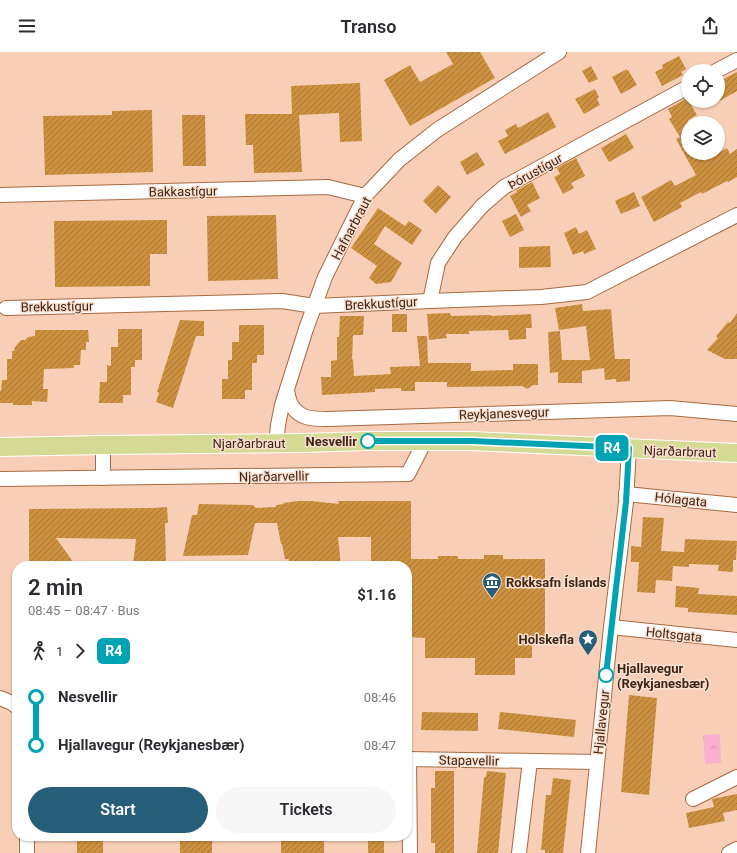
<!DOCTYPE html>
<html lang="en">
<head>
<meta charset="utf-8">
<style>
	body { margin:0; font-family:Roboto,sans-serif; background:#f7f7f7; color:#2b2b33; height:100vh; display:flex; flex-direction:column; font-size:15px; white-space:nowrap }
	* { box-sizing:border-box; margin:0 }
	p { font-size:13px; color:#7c7c81 }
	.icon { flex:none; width:22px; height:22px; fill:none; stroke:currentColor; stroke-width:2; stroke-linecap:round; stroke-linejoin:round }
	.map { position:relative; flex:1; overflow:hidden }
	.drawer { position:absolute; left:12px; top:509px; width:400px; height:280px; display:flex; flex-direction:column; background:#fff; border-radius:16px; box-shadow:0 1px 3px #0004 }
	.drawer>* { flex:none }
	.badge { padding:0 8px; border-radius:6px; font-size:14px; line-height:26px }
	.controls { position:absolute; left:681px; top:12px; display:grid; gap:8px }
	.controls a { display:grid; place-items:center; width:44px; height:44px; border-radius:50%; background:#fff; box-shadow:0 1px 3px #0004; font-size:20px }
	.map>.badge { position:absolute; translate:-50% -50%; box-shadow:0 0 0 2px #fff }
	.legs { display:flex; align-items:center; gap:6px; height:44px; padding:0 16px; font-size:13px }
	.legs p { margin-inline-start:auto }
	.headline { display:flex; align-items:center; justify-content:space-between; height:68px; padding:0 16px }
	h1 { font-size:22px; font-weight:600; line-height:30px }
	.button { display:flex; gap:8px; margin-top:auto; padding:8px 16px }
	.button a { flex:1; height:46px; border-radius:24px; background:#265d78; color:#fff; font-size:16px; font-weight:600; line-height:46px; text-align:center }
	.button a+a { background:#f7f7f7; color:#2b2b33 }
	ul { padding:0 16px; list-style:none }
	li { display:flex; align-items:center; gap:14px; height:48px; font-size:15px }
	li i { display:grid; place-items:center; width:6px; height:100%; margin:0 5px; background:currentColor }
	li i::after { content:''; width:10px; height:10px; margin:-5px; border:3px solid; border-radius:50%; background:#fff }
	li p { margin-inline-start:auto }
	li:first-child i { background:linear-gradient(#0000 50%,currentColor 0) }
	li:last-child i { background:linear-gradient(currentColor 50%,#0000 0) }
	header { display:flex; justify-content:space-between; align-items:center; height:52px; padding:0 16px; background:#fff; font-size:18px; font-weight:600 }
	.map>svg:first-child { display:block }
	.park { fill:url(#park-tufts) }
	.building { fill:url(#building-hatch) }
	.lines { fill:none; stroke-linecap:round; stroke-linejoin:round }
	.minor-casing { stroke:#a66942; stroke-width:16 }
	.major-casing { stroke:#fff; stroke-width:20 }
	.minor { stroke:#fff; stroke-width:14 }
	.major { stroke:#d4d993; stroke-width:18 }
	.line-1-casing { stroke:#fff; stroke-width:9 }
	.line-1 { stroke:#00a3b4; stroke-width:6 }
	.stop-1-dot { fill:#fff; stroke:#00a3b4; stroke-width:2 }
	.labels { text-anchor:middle; stroke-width:3; stroke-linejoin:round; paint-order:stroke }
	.street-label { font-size:13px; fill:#3f2515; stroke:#fbdfcf }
	.stop-label { font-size:13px; font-weight:bold; fill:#3f2515; stroke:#fbdfcf; text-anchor:end }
	.poi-label { font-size:13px; font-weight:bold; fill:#3f2515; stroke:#fbdfcf; text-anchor:start }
</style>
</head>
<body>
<header><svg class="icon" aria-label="menu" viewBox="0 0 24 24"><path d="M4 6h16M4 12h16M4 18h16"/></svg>Transo<svg class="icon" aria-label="share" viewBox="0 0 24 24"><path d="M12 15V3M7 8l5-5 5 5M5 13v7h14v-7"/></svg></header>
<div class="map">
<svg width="737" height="801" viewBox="0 0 737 801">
	<defs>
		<pattern id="park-tufts" width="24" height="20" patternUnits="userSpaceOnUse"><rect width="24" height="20" fill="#fab0cf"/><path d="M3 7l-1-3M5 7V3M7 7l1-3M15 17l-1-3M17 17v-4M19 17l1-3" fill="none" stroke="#d797b1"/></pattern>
		<pattern id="building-hatch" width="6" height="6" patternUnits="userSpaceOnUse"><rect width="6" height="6" fill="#cc9140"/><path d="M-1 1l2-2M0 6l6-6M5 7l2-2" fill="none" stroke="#a77634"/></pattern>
	</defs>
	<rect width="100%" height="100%" fill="#f8cfb6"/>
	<polygon class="park" points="720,682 721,711 705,712 703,683"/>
	<g class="building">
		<polygon points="446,0 480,0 495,26 410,74 384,28 410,13 420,30 453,12"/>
		<polygon points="679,4 686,17 681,20 683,23 662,34 655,20 663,16 662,13"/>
		<polygon points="591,14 598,27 589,31 582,19"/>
		<polygon points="627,17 627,19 628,18 637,33 621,42 612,25"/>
		<polygon points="737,20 737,39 718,50 718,30"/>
		<polygon points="360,31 362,89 340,90 339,61 299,63 302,120 254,121 253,93 246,93 245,62 292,62 291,34"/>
		<polygon points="595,37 599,45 597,47 600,53 584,62 575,47"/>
		<polygon points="687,46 697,63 688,68 688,101 700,101 705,109 727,96 730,102 737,97 737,125 728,130 727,129 702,142 701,140 680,151 682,155 654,170 641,145 671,128 675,134 696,123 676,87 680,85 669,67 672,65 668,57"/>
		<polygon points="152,58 153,120 45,123 43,64 112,63 112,59"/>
		<polygon points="548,60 556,75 505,102 498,89 508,84 505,78 516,72 518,76"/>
		<polygon points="182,63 205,63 206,114 183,114"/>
		<polygon points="626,82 634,96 609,110 601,96"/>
		<polygon points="477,100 485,113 467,123 460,110"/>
		<polygon points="576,106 585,124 571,131 574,136 563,142 554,125 560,122 557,116"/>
		<polygon points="532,130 540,146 527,153 531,159 521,165 510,144 517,140 516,139"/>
		<polygon points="438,133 451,145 436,162 423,149"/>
		<polygon points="634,140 640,154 621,162 615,149"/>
		<polygon points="378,156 405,174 409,169 422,178 412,193 385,174 374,192 402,211 391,230 376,232 369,226 377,214 351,196"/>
		<polygon points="516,162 524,178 510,185 502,169"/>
		<polygon points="276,163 278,227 208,229 207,164"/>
		<polygon points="167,168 167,202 150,202 150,234 55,235 54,169"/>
		<polygon points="576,175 579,182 587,178 596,197 584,202 583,199 573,203 564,181"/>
		<polygon points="550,194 551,215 519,216 519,195"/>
		<polygon points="582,252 583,259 611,257 615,307 630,307 630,329 616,330 616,327 605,328 604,316 582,319 582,331 558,331 558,320 550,321 548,280 560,279 562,308 590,308 586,274 559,278 555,256"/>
		<polygon points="450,261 451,264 491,263 491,264 531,262 532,276 526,276 526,287 509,288 508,278 469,279 469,282 446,282 447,286 429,288 427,262"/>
		<polygon points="737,261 737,307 725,307 707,298 718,286 716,284 728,270 730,271"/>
		<rect x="392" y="262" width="15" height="18"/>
		<polygon points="340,264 364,264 363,283 353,283 352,308 353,307 354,324 391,322 390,315 420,314 417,284 427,284 428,311 471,311 471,319 513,318 513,312 538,312 538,333 533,333 527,337 522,334 447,335 447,330 415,330 415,339 401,339 401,336 375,337 375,340 322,343 321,325 331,325 331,309 337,308 337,285 339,285"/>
		<polygon points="180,268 204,269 204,284 196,284 173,356 156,350 159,341 157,340"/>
		<polygon points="239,273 264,273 264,303 257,303 257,311 252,311 252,338 245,338 245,347 222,347 222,327 228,327 228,308 232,308 232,290 239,290"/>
		<polygon points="118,277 142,277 142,308 135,308 135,315 131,315 131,343 123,343 123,351 99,351 100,330 107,330 107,313 111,314 111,295 118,295"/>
		<polygon points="35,278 88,278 89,290 86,290 86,298 81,298 80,313 74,313 74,316 44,317 43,337 48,337 47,350 32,349 32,353 13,353 13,351 0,351 0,339 1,339 2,328 7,328 7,307 12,307 12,299 14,299 15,295 21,288 25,288 28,285 35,284"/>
		<polygon points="298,449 311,449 339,452 338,449 411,449 411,507 438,507 438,504 458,504 458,507 484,507 484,503 503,503 503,507 545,507 545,586 539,586 539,590 532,590 532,606 515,606 515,623 475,623 475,606 425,606 425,586 407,585 407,514 371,514 371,485 338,485 341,514 289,514 289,507 285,507 282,492 281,492 277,471 255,471 248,503 183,504 192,463 197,463 199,452 253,453 256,456 276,455 276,453 284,452 283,451"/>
		<polygon points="167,455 168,471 165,471 166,514 133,514 136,487 56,486 76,514 31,514 29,511 29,457 153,456"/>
		<polygon points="643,465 664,466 661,499 684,500 685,487 737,489 736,508 733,508 733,520 718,519 719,513 689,512 689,515 673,514 672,529 656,528 655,541 637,540 639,510 631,510 631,494 641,495"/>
		<polygon points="676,534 699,536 698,542 737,544 737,563 688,560 688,556 675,555"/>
		<polygon points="629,643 657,646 649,743 621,740"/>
		<polygon points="422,660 478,661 478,679 421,678"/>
		<polygon points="500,660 576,668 574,685 498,677"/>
		<polygon points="435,719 454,719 454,801 435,801 435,791 431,791 431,736 435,736"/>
		<polygon points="487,719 506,721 498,801 477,801 484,725 486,725"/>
		<polygon points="553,726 571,728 563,801 545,801 545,798 541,798 546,743 551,743"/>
		<polygon points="737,742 737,758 723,761 725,769 689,776 686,761 714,755 712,747"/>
		<rect x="77" y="784" width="26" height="17"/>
		<rect x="180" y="784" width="32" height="17"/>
		<rect x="281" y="784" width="43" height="17"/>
		<rect x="368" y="784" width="16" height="17"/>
	</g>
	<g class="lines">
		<g class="minor-casing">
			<g id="minor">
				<polyline points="716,19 737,8"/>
				<polyline points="0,143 328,135 365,144"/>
				<polyline points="430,249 438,211 455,185 482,154 504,135 688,35"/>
				<polyline points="6,256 282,249 314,254 430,249 541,245 587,240 737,163"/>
				<path d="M287 338C288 343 289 350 292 354 300 367 313 367 327 367L670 356 737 362"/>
				<polyline points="276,391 278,373 282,353 306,277 325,225 365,144 399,108 437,78 559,0"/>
				<polyline points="103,393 103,426"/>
				<polyline points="0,427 408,422 425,389"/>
				<polyline points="626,442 737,453"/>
				<polyline points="611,575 737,588"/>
				<polyline points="0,646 12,651 17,655"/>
				<polyline points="407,707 597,710"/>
				<polyline points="409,707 410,801"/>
				<polyline points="693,747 737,725"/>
				<polyline points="27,784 27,801"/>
				<polyline points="519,801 530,709"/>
				<polyline points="588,801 611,575 626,450 629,396"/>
				<polyline points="729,801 737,797"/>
			</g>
		</g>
		<g class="major-casing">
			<polyline id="major" points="0,395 103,393 302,391 368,389 471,389 737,401"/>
		</g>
		<use href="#minor" class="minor"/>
		<use href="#major" class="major"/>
	</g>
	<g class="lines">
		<g class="line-1-casing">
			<polyline id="line-1" points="368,389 472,389 629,396 626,450 606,623"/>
		</g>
		<use href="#line-1" class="line-1"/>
	</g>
	<defs>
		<g id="museum-pin" transform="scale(1)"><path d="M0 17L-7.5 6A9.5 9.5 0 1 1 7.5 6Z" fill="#265d78" stroke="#fbdfcf"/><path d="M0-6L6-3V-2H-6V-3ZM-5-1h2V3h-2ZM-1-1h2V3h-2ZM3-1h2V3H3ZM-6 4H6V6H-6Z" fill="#fff"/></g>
		<g id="sight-pin" transform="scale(1)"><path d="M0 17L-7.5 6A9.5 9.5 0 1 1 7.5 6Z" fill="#265d78" stroke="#fbdfcf"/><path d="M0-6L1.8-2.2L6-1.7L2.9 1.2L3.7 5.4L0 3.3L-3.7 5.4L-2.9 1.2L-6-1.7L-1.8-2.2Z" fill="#fff"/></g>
	</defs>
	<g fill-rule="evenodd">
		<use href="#museum-pin" x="492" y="530"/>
		<use href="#sight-pin" x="588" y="587"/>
	</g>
	<g class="stop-1-dot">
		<circle cx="368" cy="389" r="7"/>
		<circle cx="606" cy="623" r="7"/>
	</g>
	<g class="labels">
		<g class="street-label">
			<text transform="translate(535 119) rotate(-29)" y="5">Þórustígur</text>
			<text transform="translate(183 139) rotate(-1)" y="5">Bakkastígur</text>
			<text transform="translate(351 176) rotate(-62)" y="5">Hafnarbraut</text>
			<text transform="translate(381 251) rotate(-3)" y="5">Brekkustígur</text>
			<text transform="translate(57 254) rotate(-1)" y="5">Brekkustígur</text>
			<text transform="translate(504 361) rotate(-2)" y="5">Reykjanesvegur</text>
			<text x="249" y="396">Njarðarbraut</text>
			<text transform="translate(680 399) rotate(2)" y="5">Njarðarbraut</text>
			<text transform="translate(274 424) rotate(-1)" y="5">Njarðarvellir</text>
			<text transform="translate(681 447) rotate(6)" y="5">Hólagata</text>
			<text transform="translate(674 582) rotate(6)" y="5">Holtsgata</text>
			<text transform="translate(601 670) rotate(-84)" y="5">Hjallavegur</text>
			<text transform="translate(469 708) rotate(1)" y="5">Stapavellir</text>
		</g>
		<g class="stop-label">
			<text x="357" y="394">Nesvellir</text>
			<text x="617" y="621" text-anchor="start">Hjallavegur<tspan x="617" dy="15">(Reykjanesbær)</tspan></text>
		</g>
		<g class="poi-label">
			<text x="506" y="535">Rokksafn Íslands</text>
			<text x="574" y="592" text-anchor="end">Holskefla</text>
		</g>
	</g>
</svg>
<div class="controls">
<a><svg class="icon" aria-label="locate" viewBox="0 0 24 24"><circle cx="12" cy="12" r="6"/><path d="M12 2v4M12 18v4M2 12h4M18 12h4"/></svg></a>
<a><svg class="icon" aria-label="layers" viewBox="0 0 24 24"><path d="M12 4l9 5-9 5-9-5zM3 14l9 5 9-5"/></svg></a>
</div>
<b class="badge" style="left:612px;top:396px;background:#00a3b4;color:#fff">R4</b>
<section class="drawer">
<div class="headline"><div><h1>2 min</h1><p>08:45 – 08:47 · Bus</p></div><b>$1.16</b></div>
<div class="legs"><svg class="icon" aria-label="walk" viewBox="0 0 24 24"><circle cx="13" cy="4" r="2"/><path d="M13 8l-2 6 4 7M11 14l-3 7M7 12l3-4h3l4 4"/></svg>1<svg class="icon" aria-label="forward" viewBox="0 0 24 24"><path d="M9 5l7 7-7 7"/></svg><b class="badge" style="background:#00a3b4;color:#fff">R4</b></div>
<ul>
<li><i style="color:#00a3b4"></i><b>Nesvellir</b><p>08:46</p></li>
<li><i style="color:#00a3b4"></i><b>Hjallavegur (Reykjanesbær)</b><p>08:47</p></li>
</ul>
<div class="button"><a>Start</a><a>Tickets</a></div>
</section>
</div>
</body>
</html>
